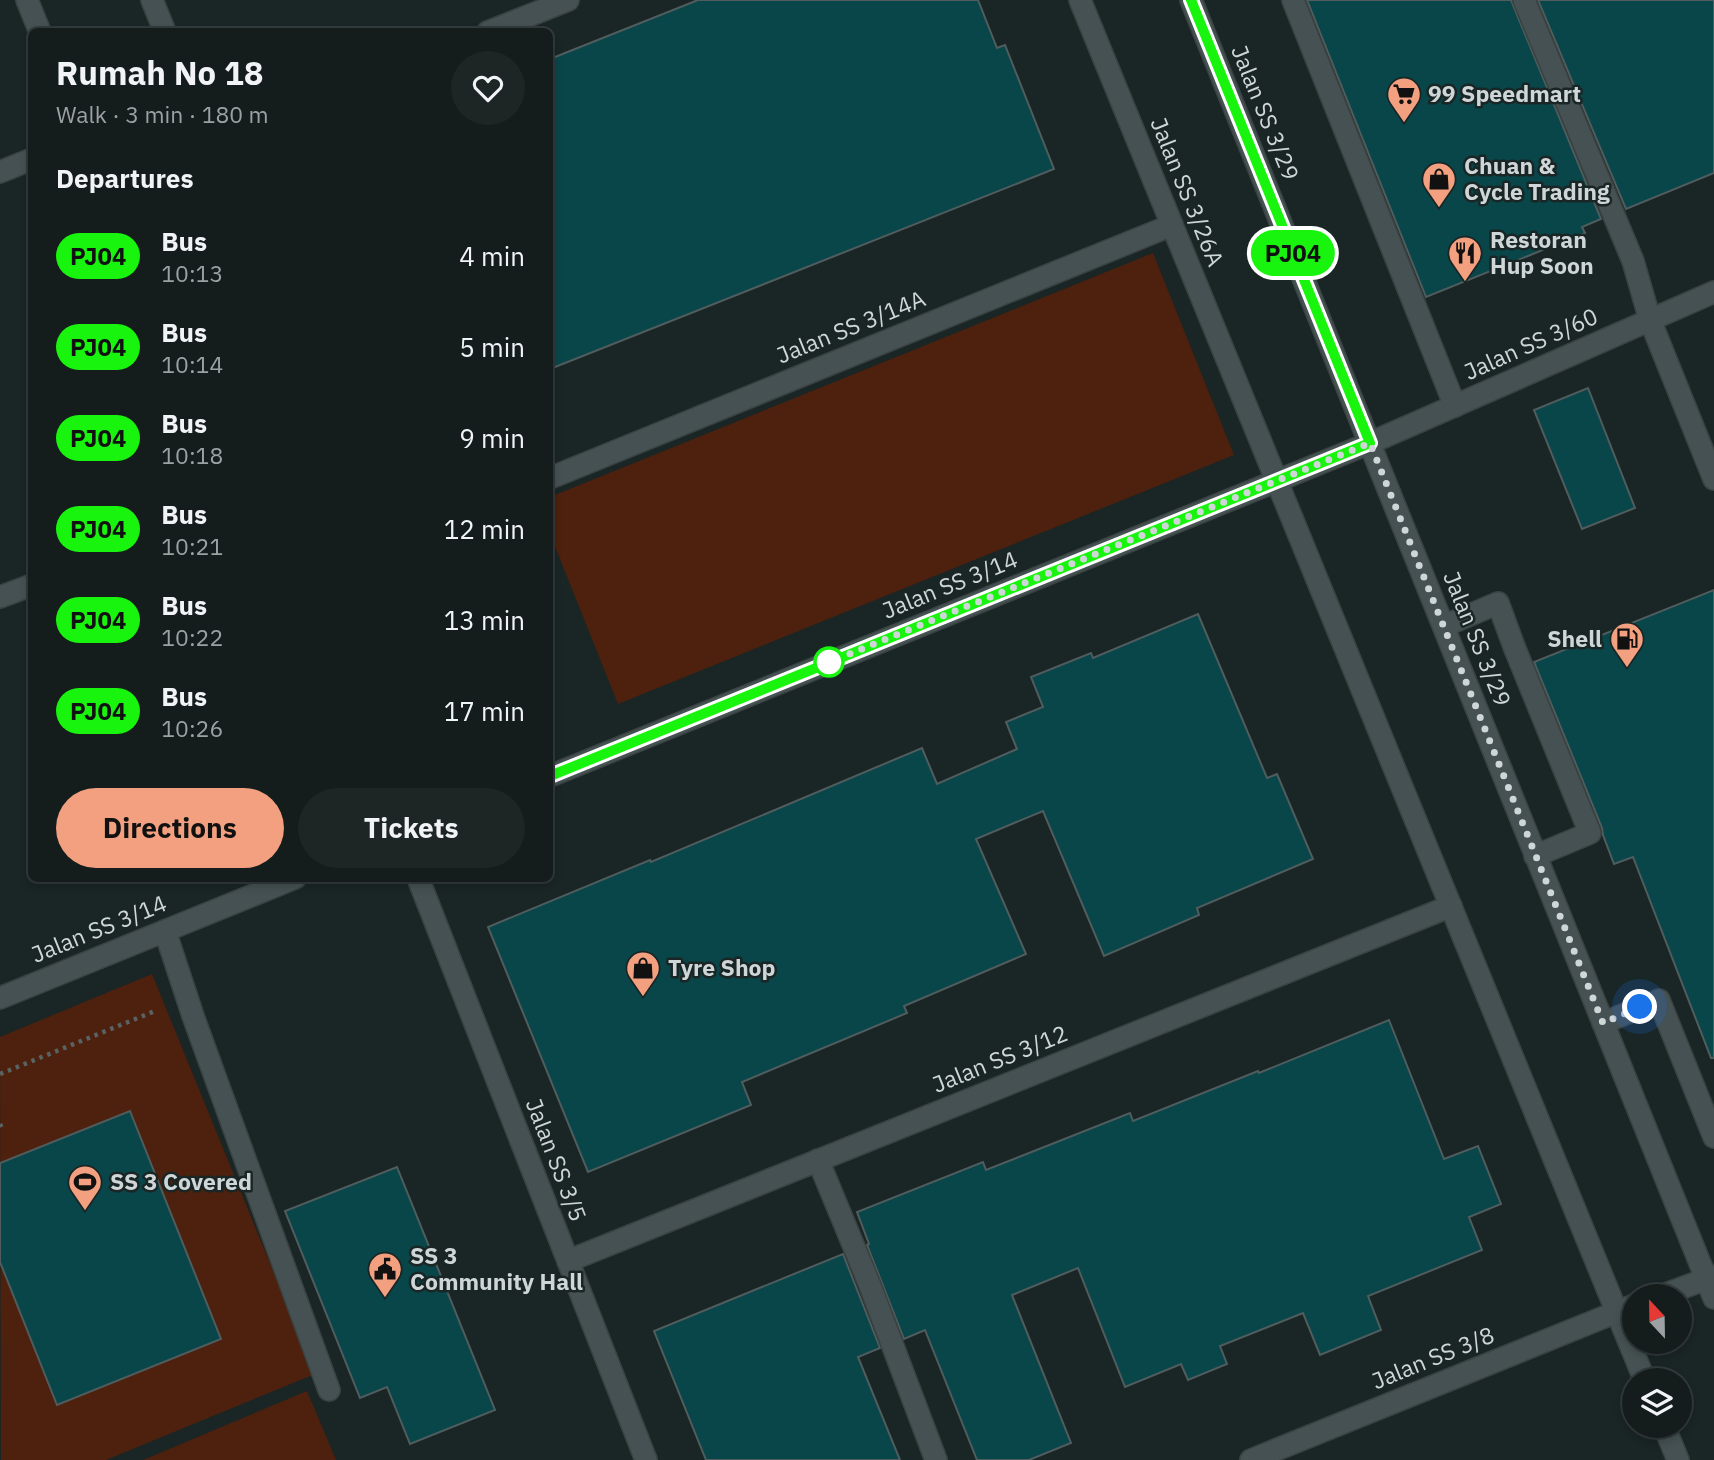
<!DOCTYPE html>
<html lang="en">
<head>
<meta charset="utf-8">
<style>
	body { margin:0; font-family:"IBM Plex Sans",sans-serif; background:#1d2525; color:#f1f3f6; height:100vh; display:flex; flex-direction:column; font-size:26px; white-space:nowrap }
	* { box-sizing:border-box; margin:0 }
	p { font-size:23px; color:#9da1a3 }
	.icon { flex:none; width:38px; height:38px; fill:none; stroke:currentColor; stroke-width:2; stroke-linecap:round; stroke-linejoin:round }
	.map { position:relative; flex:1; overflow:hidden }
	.sheet { position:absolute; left:28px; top:28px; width:525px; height:854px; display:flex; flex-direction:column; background:#141c1c; border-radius:10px; box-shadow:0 4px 10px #0003,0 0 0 2px #333a3b }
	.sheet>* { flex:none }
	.badge { padding:0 14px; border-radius:23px; font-size:24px; line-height:46px }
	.needle { width:46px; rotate:338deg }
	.controls { position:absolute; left:1622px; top:1284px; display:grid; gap:14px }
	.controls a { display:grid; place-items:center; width:70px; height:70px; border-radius:50%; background:#141c1c; box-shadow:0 4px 10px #0003,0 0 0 2px #333a3b; font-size:35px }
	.you { position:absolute; width:35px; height:35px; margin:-18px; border:5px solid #fff; border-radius:50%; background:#1a73e8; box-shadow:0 0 0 10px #1a73e833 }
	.map>.badge { position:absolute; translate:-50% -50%; box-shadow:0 0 0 4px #fff }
	h2 { padding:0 28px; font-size:26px; line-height:63px }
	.round { display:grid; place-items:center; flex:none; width:74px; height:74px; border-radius:37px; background:#1d2525 }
	.head { display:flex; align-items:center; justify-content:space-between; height:119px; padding:0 28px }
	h1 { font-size:33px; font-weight:700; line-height:52px }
	.button { display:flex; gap:14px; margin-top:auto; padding:14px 28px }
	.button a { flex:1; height:80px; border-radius:42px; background:#f2a07f; color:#111; font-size:28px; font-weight:700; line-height:80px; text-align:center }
	.button a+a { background:#1d2525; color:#f1f3f6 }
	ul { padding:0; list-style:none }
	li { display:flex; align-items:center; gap:21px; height:91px; padding:0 28px }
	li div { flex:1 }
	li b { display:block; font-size:26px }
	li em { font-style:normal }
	li .badge { min-width:77px; font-weight:700; text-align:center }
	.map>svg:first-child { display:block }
	.green { fill:#4d210d }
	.building { fill:#09464a; stroke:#505c5d; stroke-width:2 }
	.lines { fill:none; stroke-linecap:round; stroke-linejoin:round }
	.minor-casing { stroke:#3a4242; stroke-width:24 }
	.path { stroke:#5a6364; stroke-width:4.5; stroke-dasharray:3.5 5; stroke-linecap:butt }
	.minor { stroke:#455152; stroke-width:21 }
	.line-casing { stroke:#fff; stroke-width:16 }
	.line { stroke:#19f40e; stroke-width:10 }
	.walk { stroke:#cfd6d7; stroke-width:7; stroke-dasharray:0 12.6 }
	.stop-dot { fill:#fff; stroke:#19f40e; stroke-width:3.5 }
	.labels { text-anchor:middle; stroke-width:5; stroke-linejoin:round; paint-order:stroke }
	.poi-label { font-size:23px; font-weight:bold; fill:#cfd6d7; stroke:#1a2525; text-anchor:start }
	.street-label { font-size:23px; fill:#cfd6d7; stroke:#1a2525 }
</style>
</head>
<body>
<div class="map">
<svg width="1714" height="1460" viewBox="0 0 1714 1460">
	<rect width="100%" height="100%" fill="#1a2525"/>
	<g class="green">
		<polygon points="1153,253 1234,455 618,704 550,534 550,497"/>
		<polygon points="152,974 315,1374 106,1460 1,1460 0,1037"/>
		<polygon points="307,1391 336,1460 143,1460"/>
	</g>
	<g class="building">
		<polygon points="698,0 978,0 997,48 1005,45 1054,169 550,369 550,59"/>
		<polygon points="1307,0 1511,0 1601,219 1582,227 1585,233 1426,297"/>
		<polygon points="1538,0 1714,0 1714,173 1626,209"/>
		<polygon points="1588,388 1635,508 1582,529 1534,410"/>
		<polygon points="1714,590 1714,1058 1711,1058 1633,857 1614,864 1603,835 1602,828 1534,662"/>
		<polygon points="1198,614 1267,778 1277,774 1313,859 1197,908 1199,915 1104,956 1043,811 976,839 1026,954 904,1006 907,1013 742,1082 751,1105 588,1172 488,927 650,860 651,862 922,748 937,784 1017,749 1006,722 1043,707 1031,677 1091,653 1093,658"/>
		<polygon points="1389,1020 1444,1159 1478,1146 1501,1204 1469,1217 1482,1250 1368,1296 1381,1330 1320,1355 1303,1313 1220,1346 1227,1364 1188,1380 1181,1364 1125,1387 1078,1268 1012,1295 1071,1443 1029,1460 977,1460 925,1330 904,1339 867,1245 869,1244 857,1212 983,1162 986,1170 1130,1113 1133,1121 1258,1071 1259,1073"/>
		<polygon points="130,1111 221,1339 57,1405 0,1262 0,1163"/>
		<polygon points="397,1167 495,1410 410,1444 387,1387 360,1398 285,1211"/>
		<polygon points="843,1254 880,1348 858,1357 900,1460 706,1460 654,1331"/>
	</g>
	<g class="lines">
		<g class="minor-casing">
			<g id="minor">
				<polyline points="27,0 40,32"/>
				<polyline points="152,0 165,32"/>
				<polyline points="1080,0 1645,1381"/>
				<polyline points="1191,0 1714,1298"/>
				<polyline points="1293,0 1455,406"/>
				<polyline points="1524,0 1633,261 1650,320 1714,479"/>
				<polyline points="488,32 568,0"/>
				<polyline points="0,172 32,159"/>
				<polyline points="550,478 1172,225"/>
				<polyline points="0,597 32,585"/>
				<polyline points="1444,626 1498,603 1515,649 1590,833 1535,856"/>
				<polyline points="550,776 1370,443 1714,292"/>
				<polyline points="418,878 646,1460"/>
				<polyline points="165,931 193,1016 329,1390"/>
				<polyline points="0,998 295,878"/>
				<polyline points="1603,1023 1659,1000 1714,1137"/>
				<polyline points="818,1160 869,1283 936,1460"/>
				<polyline points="568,1261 1451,906"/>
				<polyline points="1658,1297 1714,1276"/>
				<polyline points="1664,1426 1678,1460"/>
				<polyline points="1251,1460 1634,1305"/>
			</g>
		</g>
		<g class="path">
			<polyline points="0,1074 155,1011"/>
			<polyline points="0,1124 3,1131"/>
		</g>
		<use href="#minor" class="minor"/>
	</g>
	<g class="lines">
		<g class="line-casing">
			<polyline id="line" points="550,776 1370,443 1191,0"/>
		</g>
		<use href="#line" class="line"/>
		<polyline class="walk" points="829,662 822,665 1370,443 1603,1023 1640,1007"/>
	</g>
	<defs>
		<g id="supermarket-pin" transform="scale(1.75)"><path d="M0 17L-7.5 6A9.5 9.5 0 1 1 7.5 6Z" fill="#f2a07f" stroke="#1a2525"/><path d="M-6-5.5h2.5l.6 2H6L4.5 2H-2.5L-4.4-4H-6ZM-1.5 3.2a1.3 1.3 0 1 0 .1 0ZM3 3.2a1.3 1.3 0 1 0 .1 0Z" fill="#111"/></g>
		<g id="shop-pin" transform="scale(1.75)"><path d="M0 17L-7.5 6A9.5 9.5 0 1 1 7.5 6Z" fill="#f2a07f" stroke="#1a2525"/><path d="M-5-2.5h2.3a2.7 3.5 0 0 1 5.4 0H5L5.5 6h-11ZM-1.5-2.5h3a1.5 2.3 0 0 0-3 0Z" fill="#111"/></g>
		<g id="restaurant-pin" transform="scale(1.75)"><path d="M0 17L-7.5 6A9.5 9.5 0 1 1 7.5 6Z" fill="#f2a07f" stroke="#1a2525"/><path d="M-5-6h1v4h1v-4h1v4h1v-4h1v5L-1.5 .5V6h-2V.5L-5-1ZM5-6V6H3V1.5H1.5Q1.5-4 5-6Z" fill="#111"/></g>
		<g id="fuel-pin" transform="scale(1.75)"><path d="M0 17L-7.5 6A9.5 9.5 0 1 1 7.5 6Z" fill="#f2a07f" stroke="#1a2525"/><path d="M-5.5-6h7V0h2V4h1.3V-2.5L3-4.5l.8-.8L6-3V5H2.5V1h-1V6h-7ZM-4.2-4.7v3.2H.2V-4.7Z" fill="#111"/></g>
		<g id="stadium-pin" transform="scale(1.75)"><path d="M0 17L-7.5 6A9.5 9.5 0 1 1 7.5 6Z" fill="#f2a07f" stroke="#1a2525"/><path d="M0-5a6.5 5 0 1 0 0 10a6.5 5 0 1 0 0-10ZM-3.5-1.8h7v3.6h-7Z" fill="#111"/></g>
		<g id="civic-pin" transform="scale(1.75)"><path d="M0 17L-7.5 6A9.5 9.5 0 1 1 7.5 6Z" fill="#f2a07f" stroke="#1a2525"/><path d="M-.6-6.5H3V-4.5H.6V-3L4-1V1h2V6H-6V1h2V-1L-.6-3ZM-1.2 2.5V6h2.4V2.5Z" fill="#111"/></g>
	</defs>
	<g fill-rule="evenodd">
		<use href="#supermarket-pin" x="1404" y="94"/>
		<use href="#shop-pin" x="1439" y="179"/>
		<use href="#restaurant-pin" x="1465" y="253"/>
		<use href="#fuel-pin" x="1627" y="639"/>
		<use href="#shop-pin" x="643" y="968"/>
		<use href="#stadium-pin" x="85" y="1182"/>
		<use href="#civic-pin" x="385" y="1269"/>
	</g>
	<circle class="stop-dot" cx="829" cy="662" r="14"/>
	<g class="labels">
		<g class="poi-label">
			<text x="1428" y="102">99 Speedmart</text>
			<text x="1464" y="174">Chuan &amp;<tspan x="1464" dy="26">Cycle Trading</tspan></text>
			<text x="1490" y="248">Restoran<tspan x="1490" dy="26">Hup Soon</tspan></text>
			<text x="1602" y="647" text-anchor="end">Shell</text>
			<text x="668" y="976">Tyre Shop</text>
			<text x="110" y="1190">SS 3 Covered</text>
			<text x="410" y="1264">SS 3<tspan x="410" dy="26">Community Hall</tspan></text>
		</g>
		<g class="street-label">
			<text transform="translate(1265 113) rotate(68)" y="8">Jalan SS 3/29</text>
			<text transform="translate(1187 192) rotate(68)" y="8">Jalan SS 3/26A</text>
			<text transform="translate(851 327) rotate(-22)" y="8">Jalan SS 3/14A</text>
			<text transform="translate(1531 344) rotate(-24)" y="8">Jalan SS 3/60</text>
			<text transform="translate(950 585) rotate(-22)" y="8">Jalan SS 3/14</text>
			<text transform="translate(1477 639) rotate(68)" y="8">Jalan SS 3/29</text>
			<text transform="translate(99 929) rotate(-22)" y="8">Jalan SS 3/14</text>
			<text transform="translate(1000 1059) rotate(-22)" y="8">Jalan SS 3/12</text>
			<text transform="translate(556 1160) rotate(69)" y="8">Jalan SS 3/5</text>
			<text transform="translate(1433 1358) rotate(-22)" y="8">Jalan SS 3/8</text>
		</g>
	</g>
</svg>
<div class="controls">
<a><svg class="needle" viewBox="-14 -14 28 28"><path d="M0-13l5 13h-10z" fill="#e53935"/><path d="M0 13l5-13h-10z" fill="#9da1a3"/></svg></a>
<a><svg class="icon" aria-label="layers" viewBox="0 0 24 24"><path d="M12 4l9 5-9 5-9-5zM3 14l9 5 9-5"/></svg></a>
</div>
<div class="you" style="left:1640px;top:1007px"></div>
<b class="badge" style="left:1293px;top:253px;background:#19f40e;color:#111">PJ04</b>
<section class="sheet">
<div class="head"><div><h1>Rumah No 18</h1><p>Walk · 3 min · 180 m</p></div><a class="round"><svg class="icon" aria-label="heart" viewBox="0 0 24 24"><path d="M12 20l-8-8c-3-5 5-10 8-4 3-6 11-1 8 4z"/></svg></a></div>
<h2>Departures</h2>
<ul>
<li><span class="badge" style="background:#19f40e;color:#111">PJ04</span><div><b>Bus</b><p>10:13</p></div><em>4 min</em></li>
<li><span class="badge" style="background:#19f40e;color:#111">PJ04</span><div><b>Bus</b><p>10:14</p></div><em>5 min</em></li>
<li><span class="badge" style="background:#19f40e;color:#111">PJ04</span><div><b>Bus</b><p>10:18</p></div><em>9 min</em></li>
<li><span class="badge" style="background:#19f40e;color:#111">PJ04</span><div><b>Bus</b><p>10:21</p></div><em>12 min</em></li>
<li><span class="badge" style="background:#19f40e;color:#111">PJ04</span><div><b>Bus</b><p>10:22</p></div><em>13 min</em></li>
<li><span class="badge" style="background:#19f40e;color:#111">PJ04</span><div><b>Bus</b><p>10:26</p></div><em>17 min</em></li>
</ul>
<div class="button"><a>Directions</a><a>Tickets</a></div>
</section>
</div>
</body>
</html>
